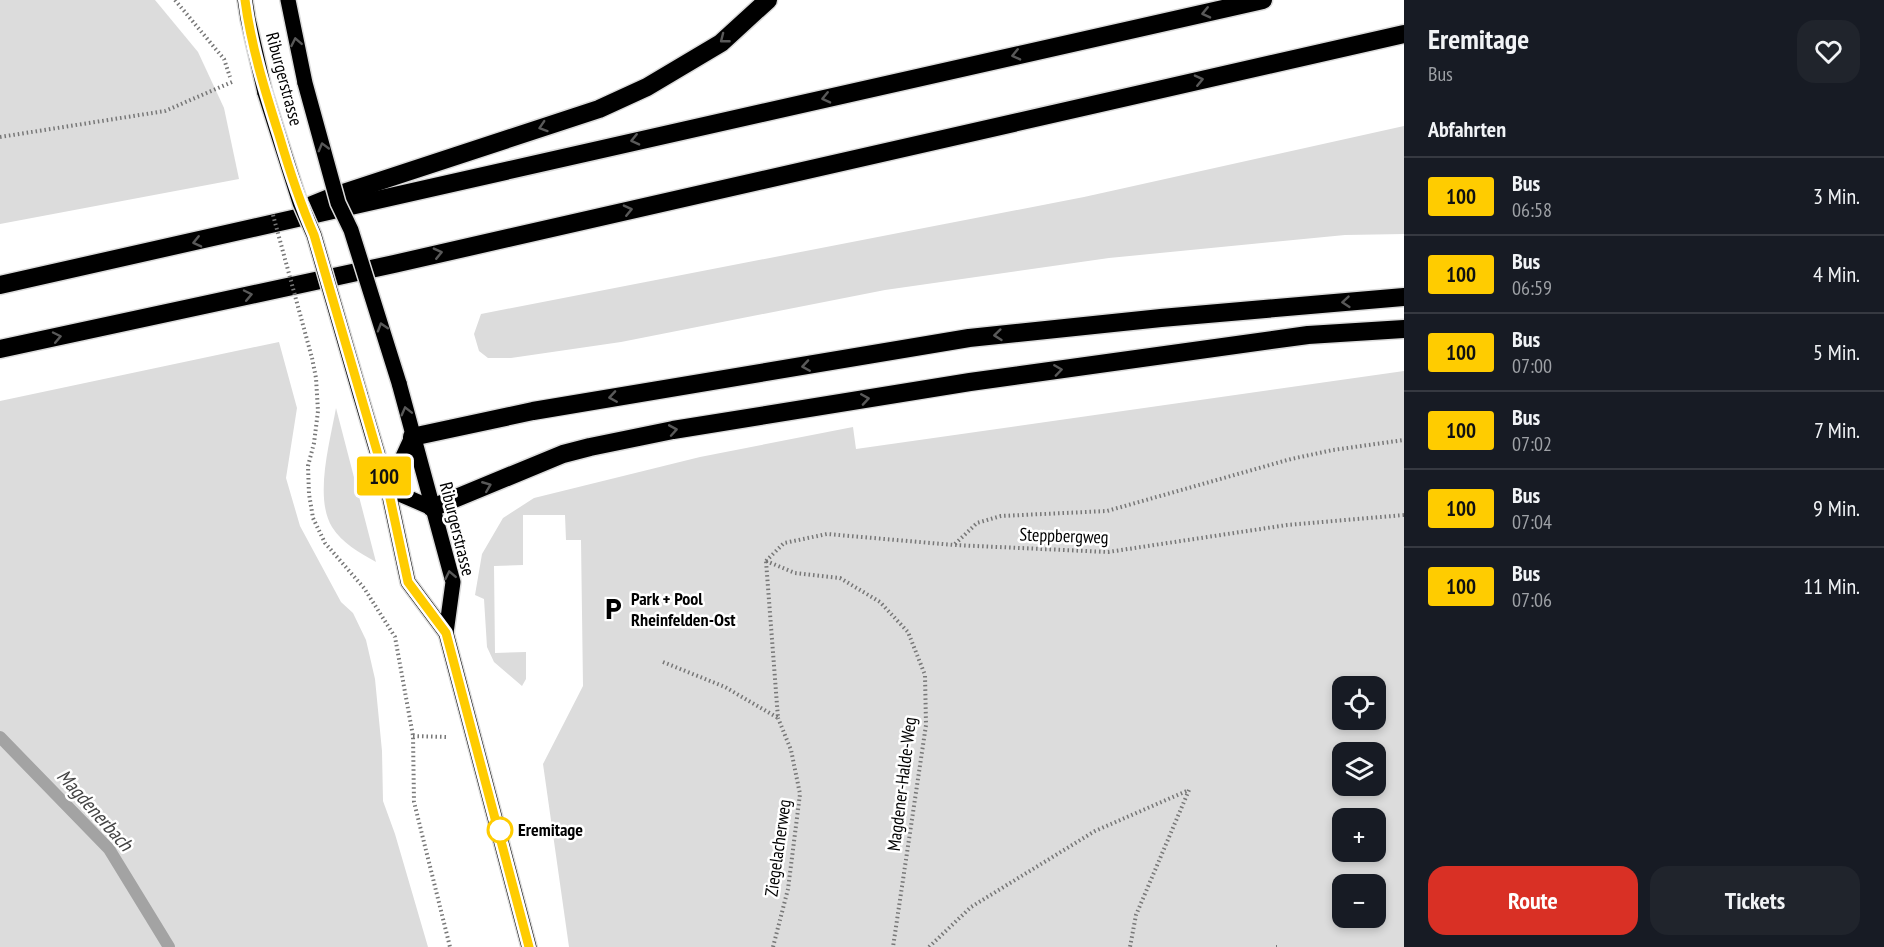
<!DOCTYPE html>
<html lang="de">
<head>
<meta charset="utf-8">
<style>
	body { margin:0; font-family:"PT Sans Narrow",sans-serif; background:#20242c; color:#f1f3f6; height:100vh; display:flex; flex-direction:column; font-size:22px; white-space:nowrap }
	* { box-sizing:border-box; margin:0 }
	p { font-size:20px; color:#9ea1a6 }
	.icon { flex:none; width:33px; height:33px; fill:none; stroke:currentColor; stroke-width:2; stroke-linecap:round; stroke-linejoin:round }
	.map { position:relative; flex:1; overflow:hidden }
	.side { display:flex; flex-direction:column; background:#171b24; width:480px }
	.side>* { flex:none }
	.badge { padding:0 12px; border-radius:4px; font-size:21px; line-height:39px }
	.controls { position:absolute; left:1332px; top:676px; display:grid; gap:12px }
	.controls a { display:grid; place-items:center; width:54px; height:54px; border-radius:12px; background:#171b24; box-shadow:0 3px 9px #0003; font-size:30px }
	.map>.badge { position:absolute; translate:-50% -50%; box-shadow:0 0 0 3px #fff }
	h2 { padding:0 24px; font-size:22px; line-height:54px }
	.round { display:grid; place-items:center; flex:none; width:63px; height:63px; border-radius:18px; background:#20242c }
	.summary { display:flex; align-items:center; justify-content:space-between; height:102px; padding:0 24px }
	h1 { font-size:28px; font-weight:700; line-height:45px }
	.primary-button { display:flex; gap:12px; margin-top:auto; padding:12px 24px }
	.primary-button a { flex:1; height:69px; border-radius:18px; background:#d93025; color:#fff; font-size:24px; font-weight:700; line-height:69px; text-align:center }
	.primary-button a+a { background:#20242c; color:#f1f3f6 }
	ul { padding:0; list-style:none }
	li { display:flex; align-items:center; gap:18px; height:78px; padding:0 24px; border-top:2px solid #363941 }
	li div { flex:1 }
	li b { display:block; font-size:22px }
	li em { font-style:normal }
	li .badge { min-width:66px; font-weight:700; text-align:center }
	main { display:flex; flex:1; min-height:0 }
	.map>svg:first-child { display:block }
	.green { fill:#dcdcdc; fill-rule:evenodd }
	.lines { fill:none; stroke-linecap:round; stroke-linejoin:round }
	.stream { stroke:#a3a3a3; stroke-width:12 }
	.major-casing { stroke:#dbdbdb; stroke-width:18 }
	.highway-casing { stroke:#dbdbdb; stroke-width:21 }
	.path { stroke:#777; stroke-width:4; stroke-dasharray:1.5 3; stroke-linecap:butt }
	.major { stroke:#000; stroke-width:15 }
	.highway { stroke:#000; stroke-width:18 }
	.major-bridge-casing { stroke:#dbdbdb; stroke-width:18; stroke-linecap:butt }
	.path-bridge { stroke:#777; stroke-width:4; stroke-dasharray:1.5 3; stroke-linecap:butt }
	.major-bridge { stroke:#000; stroke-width:15 }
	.oneway { stroke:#595959 }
	.line-casing { stroke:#fff; stroke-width:14 }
	.line { stroke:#fc0; stroke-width:9 }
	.stop-dot { fill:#fff; stroke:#fc0; stroke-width:3 }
	.labels { text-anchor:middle; stroke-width:5; stroke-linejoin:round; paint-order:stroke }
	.street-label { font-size:18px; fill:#000; stroke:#fff }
	.poi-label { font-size:18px; font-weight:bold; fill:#000; stroke:#fff; text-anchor:start }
	.stop-label { font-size:18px; font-weight:bold; fill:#000; stroke:#fff; text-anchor:start }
	.water-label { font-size:20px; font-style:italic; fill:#444; stroke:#fff }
</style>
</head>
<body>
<main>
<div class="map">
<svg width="1404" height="947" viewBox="0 0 1404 947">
	<rect width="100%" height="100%" fill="#fff"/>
	<g class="green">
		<polygon points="0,0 155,0 198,52 224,108 239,179 0,224"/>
		<polygon points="1404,126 1404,234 1345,235 1109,258 885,290 621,342 511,358 488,358 479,351 474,334 481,314 1084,197"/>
		<polygon points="279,342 297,408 286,478 300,526 341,602 353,613 366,640 375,679 382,751 383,801 395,834 428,947 0,947 0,401"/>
		<path d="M1404 371V947H569L543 764 583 686 581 540H566L565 515H523V565L494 566 495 653 526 652V679L522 686 494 662 487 647 484 599 475 595 482 554 503 518 534 498 700 457 853 427 856 449ZM1342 687H1376V720H1342ZM1342 753H1376V786H1342ZM1342 819H1376V852H1342ZM1342 885H1376V918H1342Z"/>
		<path d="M336 408 376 562C360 553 342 543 332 527 314 497 330 442 336 408Z"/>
	</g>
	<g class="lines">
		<polyline class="stream" points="0,737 109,849 169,947"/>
		<g class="major-casing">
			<g id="major">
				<polyline points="245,0 248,19 265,93"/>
				<polyline points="288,0 305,83"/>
				<polyline points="399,383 453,582 446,633"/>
				<polyline points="360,394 388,489 408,582 446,633 529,947"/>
				<polyline points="388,489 412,437"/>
				<polyline points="388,489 432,508"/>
			</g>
		</g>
		<g class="highway-casing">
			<g id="highway">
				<polyline points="302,209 334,196 599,109 647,87 721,43 768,0"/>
				<polyline points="0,285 1263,0"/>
				<polyline points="0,349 394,264 1404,34"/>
				<polyline points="412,437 533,411 969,338 1161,318 1404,297"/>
				<polyline points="432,508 563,454 590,447 673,430 970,382 1308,335 1404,329"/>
			</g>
		</g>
		<g class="path">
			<polyline points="175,0 224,59 230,77"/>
			<polyline points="0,137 165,111 232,82"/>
			<polyline points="312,358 316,378 318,411 314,443 308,466 309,494 313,518 325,543 364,588 395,637 413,736 414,802 450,947"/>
			<polyline points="955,544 977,523 1001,516 1107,511 1291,459 1333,450 1404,440"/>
			<polyline points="766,561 784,543 827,534 954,545 1108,552 1287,525 1404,515"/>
			<polyline points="766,561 795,573 840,578 880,602 908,632 925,675 926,725 893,947"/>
			<polyline points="663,662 725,687 778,718 766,561"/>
			<polyline points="413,736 446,737"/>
			<polyline points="773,947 788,889 800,794 791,750 778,718"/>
			<polyline points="929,947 971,907 1095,831 1189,790 1136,915 1130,947"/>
			<polyline points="1276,947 1277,947"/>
		</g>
		<use href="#major" class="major"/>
		<use href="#highway" class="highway"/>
		<g class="major-bridge-casing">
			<g id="major-bridge">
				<polyline points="305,83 338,203 351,230 399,383"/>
				<polyline points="265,93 300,203 314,235 360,394"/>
			</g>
		</g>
		<polyline class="path-bridge" points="273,215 312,358"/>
		<use href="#major-bridge" class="major-bridge"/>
	</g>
	<defs><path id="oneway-chevron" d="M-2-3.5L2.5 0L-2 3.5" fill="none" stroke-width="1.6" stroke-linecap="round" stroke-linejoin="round" transform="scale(1.5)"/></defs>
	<g class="oneway">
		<use href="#oneway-chevron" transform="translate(1206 13) rotate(167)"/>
		<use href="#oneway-chevron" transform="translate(724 39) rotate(142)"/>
		<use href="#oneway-chevron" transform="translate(296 42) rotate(-101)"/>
		<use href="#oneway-chevron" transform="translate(1016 55) rotate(167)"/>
		<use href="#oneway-chevron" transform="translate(1199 80) rotate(-13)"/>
		<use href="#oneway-chevron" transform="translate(826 98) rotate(167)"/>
		<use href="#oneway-chevron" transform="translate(543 127) rotate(162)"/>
		<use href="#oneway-chevron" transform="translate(635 140) rotate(167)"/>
		<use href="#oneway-chevron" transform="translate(323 147) rotate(-105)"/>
		<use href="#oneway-chevron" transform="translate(628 210) rotate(-13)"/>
		<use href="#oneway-chevron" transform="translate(197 242) rotate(167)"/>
		<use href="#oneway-chevron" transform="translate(438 253) rotate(-13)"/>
		<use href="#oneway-chevron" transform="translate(248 295) rotate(-12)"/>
		<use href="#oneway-chevron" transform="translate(1346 302) rotate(175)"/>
		<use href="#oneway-chevron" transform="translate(382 327) rotate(-107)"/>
		<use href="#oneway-chevron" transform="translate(998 335) rotate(174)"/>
		<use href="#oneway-chevron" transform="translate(57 337) rotate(-12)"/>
		<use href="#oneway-chevron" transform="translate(806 366) rotate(171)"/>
		<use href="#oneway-chevron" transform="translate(1058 370) rotate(-8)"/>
		<use href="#oneway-chevron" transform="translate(613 397) rotate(171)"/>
		<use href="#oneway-chevron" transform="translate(865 399) rotate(-9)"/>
		<use href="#oneway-chevron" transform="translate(406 411) rotate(-104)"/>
		<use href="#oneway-chevron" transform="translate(673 430) rotate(-10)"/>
		<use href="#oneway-chevron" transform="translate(487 486) rotate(-22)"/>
		<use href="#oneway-chevron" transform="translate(450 575) rotate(-101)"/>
	</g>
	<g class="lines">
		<g class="line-casing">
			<path id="line" d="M245 0C251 46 265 91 279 135 289 169 300 203 314 235L388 489 408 582 446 633 529 947"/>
		</g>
		<use href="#line" class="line"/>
	</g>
	<defs>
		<g id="parking-bare" transform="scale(1.8)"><path d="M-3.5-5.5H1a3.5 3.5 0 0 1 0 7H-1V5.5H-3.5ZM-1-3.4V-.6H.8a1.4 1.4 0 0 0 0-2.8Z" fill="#000" stroke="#fff" stroke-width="2.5" paint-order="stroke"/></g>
	</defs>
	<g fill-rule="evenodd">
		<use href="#parking-bare" x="613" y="609"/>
	</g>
	<circle class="stop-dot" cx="500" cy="830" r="12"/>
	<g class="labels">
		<g class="street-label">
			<text transform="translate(284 79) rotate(75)" y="6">Riburgerstrasse</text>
			<text transform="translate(457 529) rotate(76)" y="6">Riburgerstrasse</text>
			<text transform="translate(1064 536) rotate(2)" y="6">Steppbergweg</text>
			<text transform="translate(902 784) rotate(-83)" y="6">Magdener-Halde-Weg</text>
			<text transform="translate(778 848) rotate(-82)" y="6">Ziegelacherweg</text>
		</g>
		<g class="poi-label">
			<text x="631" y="605">Park + Pool<tspan x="631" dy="21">Rheinfelden-Ost</tspan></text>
		</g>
		<g class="stop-label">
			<text x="518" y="836">Eremitage</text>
		</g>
		<g class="water-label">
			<text transform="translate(95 810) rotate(48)" y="7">Magdenerbach</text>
		</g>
	</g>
</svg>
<div class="controls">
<a><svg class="icon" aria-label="locate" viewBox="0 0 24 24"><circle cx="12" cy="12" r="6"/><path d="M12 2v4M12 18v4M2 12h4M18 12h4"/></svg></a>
<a><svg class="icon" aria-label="layers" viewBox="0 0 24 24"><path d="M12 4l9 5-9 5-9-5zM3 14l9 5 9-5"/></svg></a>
<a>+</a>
<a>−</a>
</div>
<b class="badge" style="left:384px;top:476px;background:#fc0;color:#111">100</b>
</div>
<section class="side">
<div class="summary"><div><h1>Eremitage</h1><p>Bus</p></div><a class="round"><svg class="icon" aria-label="heart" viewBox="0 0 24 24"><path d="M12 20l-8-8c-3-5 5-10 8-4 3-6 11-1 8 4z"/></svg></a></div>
<h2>Abfahrten</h2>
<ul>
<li><span class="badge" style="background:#fc0;color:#111">100</span><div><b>Bus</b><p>06:58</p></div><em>3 Min.</em></li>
<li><span class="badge" style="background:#fc0;color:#111">100</span><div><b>Bus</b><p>06:59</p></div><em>4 Min.</em></li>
<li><span class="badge" style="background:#fc0;color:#111">100</span><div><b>Bus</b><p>07:00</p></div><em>5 Min.</em></li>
<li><span class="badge" style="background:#fc0;color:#111">100</span><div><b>Bus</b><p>07:02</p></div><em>7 Min.</em></li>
<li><span class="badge" style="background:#fc0;color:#111">100</span><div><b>Bus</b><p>07:04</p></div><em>9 Min.</em></li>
<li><span class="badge" style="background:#fc0;color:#111">100</span><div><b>Bus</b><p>07:06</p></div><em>11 Min.</em></li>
</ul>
<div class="primary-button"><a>Route</a><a>Tickets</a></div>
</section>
</main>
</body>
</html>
